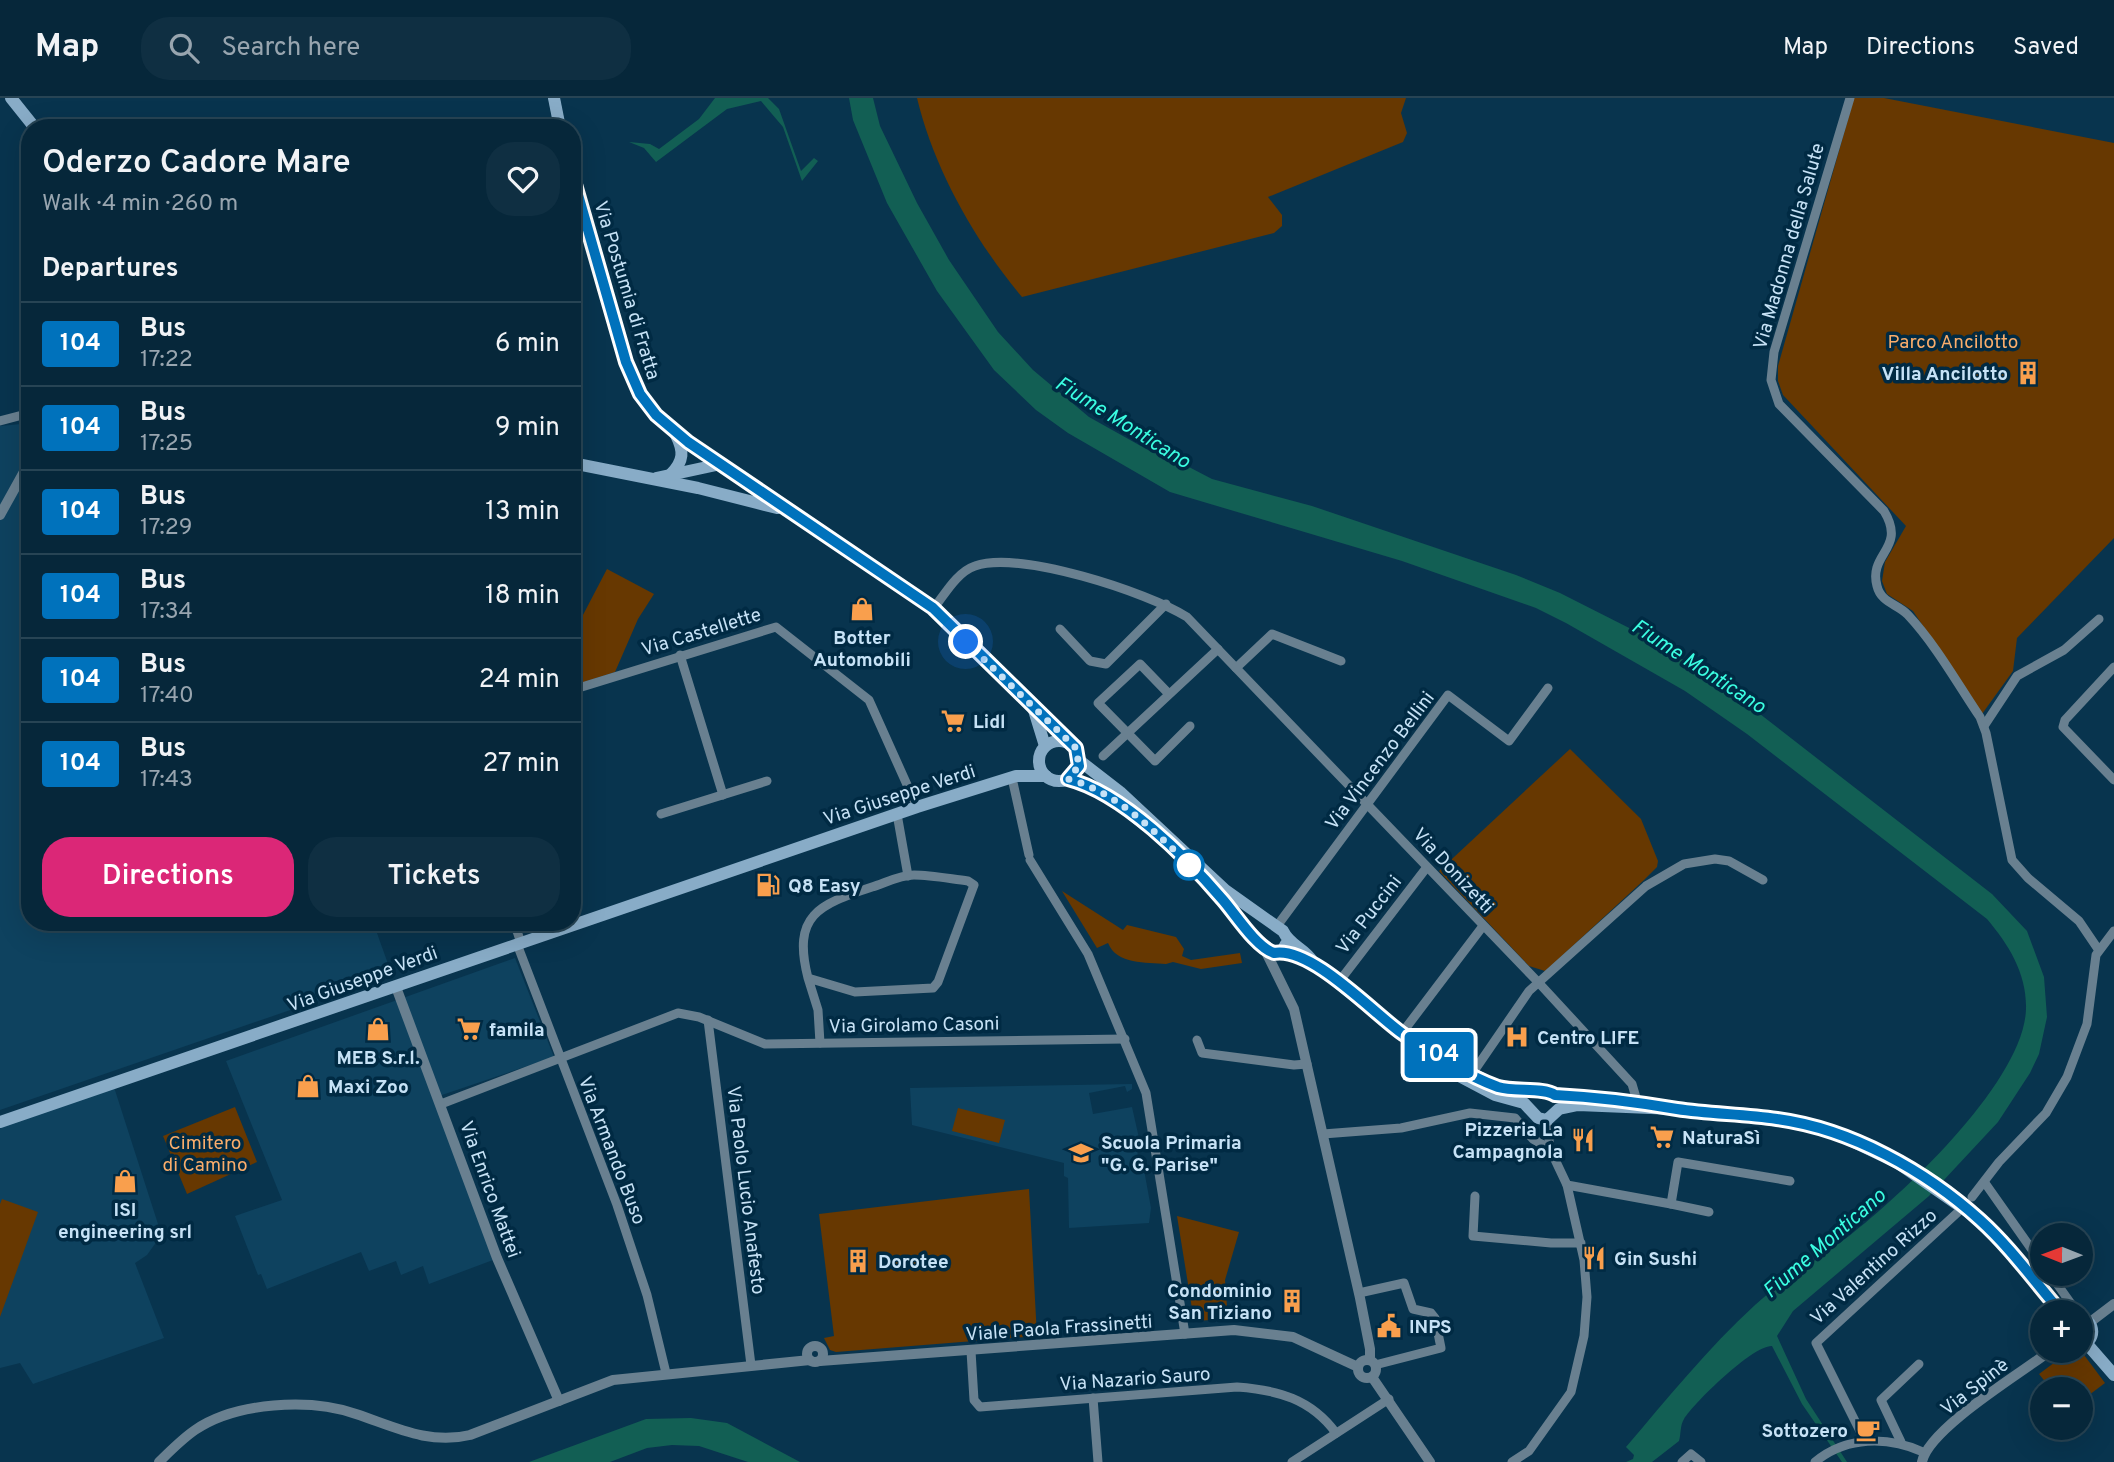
<!DOCTYPE html>
<html lang="en">
<head>
<meta charset="utf-8">
<style>
	body { margin:0; font-family:Overpass,sans-serif; background:#0f2f42; color:#f1f3f6; height:100vh; display:flex; flex-direction:column; font-size:26px; white-space:nowrap }
	* { box-sizing:border-box; margin:0 }
	p { font-size:23px; color:#98a5af }
	.icon { flex:none; width:38px; height:38px; fill:none; stroke:currentColor; stroke-width:2; stroke-linecap:round; stroke-linejoin:round }
	.map { position:relative; flex:1; overflow:hidden }
	.side { position:absolute; left:21px; top:21px; width:560px; height:812px; display:flex; flex-direction:column; background:#06273a; border-radius:28px; box-shadow:0 7px 28px #0002,0 0 0 2px #274454 }
	.side>* { flex:none }
	.badge { padding:0 14px; border-radius:5px; font-size:24px; line-height:46px }
	.needle { width:46px; rotate:271deg }
	.tools { position:absolute; left:2030px; top:1125px; display:grid; gap:14px }
	.tools a { display:grid; place-items:center; width:63px; height:63px; border-radius:50%; background:#06273a; box-shadow:0 7px 28px #0002,0 0 0 2px #274454; font-size:35px }
	.you { position:absolute; width:35px; height:35px; margin:-18px; border:5px solid #fff; border-radius:50%; background:#1a73e8; box-shadow:0 0 0 10px #1a73e833 }
	.map>.badge { position:absolute; translate:-50% -50%; box-shadow:0 0 0 4px #fff }
	h2 { padding:0 21px; font-size:26px; line-height:63px }
	.round { display:grid; place-items:center; flex:none; width:74px; height:74px; border-radius:28px; background:#0f2f42 }
	.summary { display:flex; align-items:center; justify-content:space-between; height:119px; padding:0 21px }
	h1 { font-size:33px; font-weight:600; line-height:52px }
	.action { display:flex; gap:14px; margin-top:auto; padding:14px 21px }
	.action a { flex:1; height:80px; border-radius:28px; background:#db2777; color:#fff; font-size:28px; font-weight:600; line-height:80px; text-align:center }
	.action a+a { background:#0f2f42; color:#f1f3f6 }
	ul { padding:0; list-style:none }
	li { display:flex; align-items:center; gap:21px; height:84px; padding:0 21px; border-top:2px solid #274454 }
	li div { flex:1 }
	li b { display:block; font-size:26px }
	li em { font-style:normal }
	li .badge { min-width:77px; font-weight:700; text-align:center }
	header { display:flex; align-items:center; gap:42px; box-sizing:border-box; height:98px; padding:0 35px; background:#06273a; border-bottom:2px solid #274454 }
	header strong { font-size:33px }
	nav { display:flex; gap:38px; margin-inline-start:auto; font-size:24px }
	.search { width:490px; height:63px; background:#0f2f42; display:flex; align-items:center; gap:18px; box-sizing:border-box; padding:0 24px; border-radius:28px; color:#98a5af; font-size:26px }
	.map>svg:first-child { display:block }
	.built { fill:#0e425f }
	.green { fill:#673801 }
	.water { fill:#125f54 }
	.lines { fill:none; stroke-linecap:round; stroke-linejoin:round }
	.minor { stroke:#698090; stroke-width:9 }
	.tertiary { stroke:#698090; stroke-width:10 }
	.secondary { stroke:#88acc7; stroke-width:12 }
	.line-casing { stroke:#fff; stroke-width:16 }
	.line { stroke:#0072bc; stroke-width:10 }
	.walk { stroke:#c6e2f6; stroke-width:7; stroke-dasharray:0 12.6 }
	.stop-dot { fill:#fff; stroke:#0072bc; stroke-width:3.5 }
	.labels { text-anchor:middle; stroke-width:7; stroke-linejoin:round; paint-order:stroke }
	.street-label { font-size:19px; fill:#c6e2f6; stroke:#002a43 }
	.park-label { font-size:19px; fill:#f9ad6b; stroke:#002a43 }
	.poi-label { font-size:19px; font-weight:bold; fill:#c6e2f6; stroke:#002a43; text-anchor:start }
	.water-label { font-size:21px; font-style:italic; fill:#3afde1; stroke:#002a43 }
</style>
</head>
<body>
<header>
<strong>Map</strong>
<div class="search"><svg class="icon" aria-label="search" viewBox="0 0 24 24"><circle cx="10" cy="10" r="6"/><path d="M15 15l6 6"/></svg>Search here</div>
<nav><a>Map</a><a>Directions</a><a>Saved</a></nav>
</header>
<div class="map">
<svg width="2114" height="1364" viewBox="0 0 2114 1364">
	<rect width="100%" height="100%" fill="#08344e"/>
	<g class="built">
		<polygon points="21,326 30,328 30,824 373,824 392,877 0,1012 0,328"/>
		<polygon points="515,860 554,959 433,1000 493,1162 429,1186 423,1168 401,1177 396,1163 369,1173 361,1154 267,1191 261,1176 258,1177 235,1118 282,1102 226,963"/>
		<polygon points="113,986 158,1126 157,1143 147,1157 135,1165 164,1240 33,1286 20,1265 0,1270 0,1027"/>
		<polygon points="1132,986 1132,991 1127,994 1125,988 1089,995 1093,1016 1132,1009 1141,1049 1137,1051 1138,1059 1142,1061 1151,1110 1149,1125 1069,1130 1068,1080 1064,1078 1064,1065 912,1027 910,990"/>
	</g>
	<g class="green">
		<path d="M917 0H1406L1401 15 1407 35 1403 44 1268 99 1282 117V128L1274 135 1022 199C975 143 934 71 917 0Z"/>
		<polygon points="1854,0 1884,0 2114,45 2114,440 2017,540 2013,573 1982,616 1913,513 1887,496 1882,483 1885,464 1906,428 1783,297 1778,283 1778,268"/>
		<polygon points="607,471 654,496 638,521 615,574 572,588 572,538"/>
		<polygon points="1570,651 1641,721 1658,763 1657,769 1644,782 1552,867 1545,873 1529,868 1439,773"/>
		<path d="M1062 793 1123 832 1127 827 1176 839 1184 851 1182 858 1191 862 1240 855 1242 865 1201 871 1173 864 1166 866C1146 864 1117 867 1108 845L1097 850Z"/>
		<polygon points="235,1009 257,1064 187,1096 163,1038"/>
		<polygon points="958,1010 1005,1022 999,1045 952,1033"/>
		<polygon points="1029,1091 1037,1238 836,1254 830,1252 824,1240 834,1238 819,1116"/>
		<polygon points="2,1101 38,1114 0,1219 0,1106"/>
		<polygon points="1177,1118 1239,1134 1225,1182 1228,1221 1194,1223"/>
		<polygon points="2070,1253 2084,1257 2105,1285 2081,1303 2081,1292 2051,1291 2039,1276"/>
	</g>
	<g class="water">
		<polygon points="715,0 768,0 779,11 801,73 814,60 818,63 802,83 783,29 761,3 727,11 656,64 644,50 629,44 650,46 659,51 699,21"/>
		<path d="M849 0H873L880 28 917 105 949 162 998 234 1033 272 1089 319 1148 352 1164 356 1212 381 1312 408 1516 477 1560 495 1645 538 1716 582 1992 796 2027 833 2044 879 2047 919 2039 956 2030 975 1998 1024 1929 1098 1793 1213 1777 1238 1806 1301 1847 1364H1842L1802 1306 1772 1248C1753 1247 1695 1304 1684 1321 1680 1327 1681 1336 1679 1343L1652 1364H1626L1633 1361 1634 1357 1626 1349C1667 1301 1708 1250 1755 1207 1783 1181 1818 1162 1849 1138 1903 1096 2024 983 2026 911 2027 876 2009 847 1987 821L1747 636 1685 593 1566 525 1536 510 1402 463 1170 394 1068 335 1036 312 994 272 937 193 887 105 853 22Z"/>
		<polygon points="691,1320 727,1325 800,1364 748,1364 699,1348 672,1347 647,1350 610,1364 529,1364 646,1321"/>
	</g>
	<g class="lines">
		<g class="minor">
			<path d="M1850 0 1774 254 1771 282 1779 306 1884 413C1907 451 1868 455 1877 488 1881 505 1898 506 1908 517 1936 547 1957 585 1980 619L1986 635 2012 762 2028 780 2079 823 2098 851"/>
			<polyline points="0,323 30,315"/>
			<path d="M934 510C945 496 957 474 975 468 1019 452 1147 494 1187 519L1538 884 1632 986 1637 1003"/>
			<polyline points="1060,531 1090,563 1106,566 1166,506"/>
			<polyline points="680,557 723,697"/>
			<polyline points="2114,569 2065,622 2063,629 2114,682"/>
			<polyline points="1236,570 1272,536 1341,563"/>
			<polyline points="572,592 776,529 869,602 917,709"/>
			<polyline points="1168,595 1140,566 1098,605 1155,663 1190,628"/>
			<polyline points="1984,628 2017,578 2064,552 2099,521"/>
			<polyline points="1103,658 1218,551"/>
			<polyline points="1012,680 1029,757"/>
			<polyline points="661,716 767,683"/>
			<polyline points="897,716 908,778"/>
			<polyline points="1030,762 1088,856 1146,995 1185,1236"/>
			<polyline points="508,824 517,833 521,845"/>
			<polyline points="1277,828 1448,597 1509,643 1548,590"/>
			<polyline points="517,846 617,1107 647,1197 666,1275"/>
			<path d="M808 880C792 817 818 807 872 789 885 785 900 777 914 777 931 777 951 781 968 783L974 787 938 884 933 890 855 894 808 880 818 912 820 945"/>
			<polyline points="1338,885 1427,769"/>
			<polyline points="708,922 751,1267"/>
			<polyline points="1402,935 1483,828"/>
			<polyline points="1197,942 1202,955 1294,967 1307,966"/>
			<polyline points="1472,976 1529,893 1646,788 1684,766 1715,761 1729,763 1763,782"/>
			<polyline points="441,1006 678,915 699,919 765,946 1125,941"/>
			<polyline points="1323,1036 1401,1030 1470,1015 1515,1020 1533,1041 1550,1051"/>
			<polyline points="1985,1085 2042,1166"/>
			<polyline points="1567,1087 1671,1106 1678,1064 1790,1083"/>
			<polyline points="1475,1098 1473,1138 1551,1145 1581,1145"/>
			<polyline points="1972,1099 1999,1064 2046,1015 2067,979 2087,926 2096,857 2114,833"/>
			<polyline points="1671,1106 1709,1114"/>
			<polyline points="2050,1176 2077,1214"/>
			<polyline points="1359,1195 1404,1185 1413,1211 1431,1215 1435,1220 1441,1250 1375,1267"/>
			<path d="M971 1253 974 1302 980 1309 1237 1289C1278 1292 1311 1301 1336 1335"/>
			<polyline points="1093,1300 1098,1364"/>
			<polyline points="1865,1343 1816,1245 1957,1115"/>
			<polyline points="1901,1344 1881,1302 1919,1266"/>
			<polyline points="1292,1364 1389,1301"/>
			<polyline points="1512,1364 1529,1353 1571,1294 1584,1238 1587,1199 1584,1162 1567,1087 1550,1051 1547,1022"/>
			<polyline points="1682,1364 1691,1356 1701,1364"/>
			<path d="M1815 1364C1846 1338 1888 1338 1923 1354"/>
		</g>
		<g class="tertiary">
			<polyline points="0,417 30,363"/>
			<polyline points="1264,850 1294,911 1360,1200 1370,1251 1370,1262"/>
			<polyline points="396,889 497,1160 559,1303"/>
			<polyline points="2089,1225 2114,1206"/>
			<circle cx="815" cy="1256" r="8"/>
			<circle cx="1367" cy="1271" r="9"/>
			<polyline points="820,1263 1234,1232 1293,1239 1358,1269"/>
			<polyline points="1372,1279 1430,1364"/>
			<path d="M159 1364C170 1353 182 1341 195 1332 236 1304 310 1300 356 1316 395 1329 429 1347 470 1337L613 1282 810 1262"/>
			<path d="M1922 1364C1928 1331 2021 1275 2050 1253"/>
		</g>
		<g class="secondary">
			<polyline points="11,0 35,30"/>
			<polyline points="554,0 560,30"/>
			<polyline points="572,76 626,264 640,296 656,317 676,335 934,510 1071,645"/>
			<polyline points="572,365 698,390 777,410"/>
			<path d="M671 376C684 363 684 353 676 337"/>
			<polyline points="656,380 721,366"/>
			<polyline points="1033,609 1045,648"/>
			<circle cx="1059" cy="663" r="20"/>
			<path d="M1080 663 1120 694 1225 792 1283 833C1290 848 1305 850 1313 864"/>
			<path d="M1068 681C1097 688 1122 708 1145 727"/>
			<polyline points="1209,788 1262,849 1274,855 1282,853 1286,846"/>
			<polyline points="1282,853 1315,866 1444,970 1495,997 1524,1005 1538,1020 1547,1022 1559,1011 1578,1007 1675,1011 1777,1021 1833,1034 1898,1065 1980,1122 2016,1158 2061,1214"/>
			<polyline points="1431,952 1486,983 1506,991 1594,999"/>
			<polyline points="0,1024 917,709 1016,678 1046,678"/>
			<path d="M2081 1219C2096 1225 2096 1242 2081 1248"/>
			<polyline points="2087,1246 2114,1277"/>
		</g>
	</g>
	<g class="lines">
		<g class="line-casing">
			<path id="line" d="M572 76 626 264 640 296 656 317 688 344 933 510 1076 650 1079 668 1068 681C1123 695 1187 760 1223 802 1236 817 1256 849 1274 855 1311 848 1373 915 1403 936 1432 955 1465 977 1498 989 1515 994 1543 989 1555 997 1597 999 1636 1004 1677 1011 1710 1016 1744 1016 1777 1021 1851 1031 1926 1073 1980 1122 2011 1150 2034 1183 2061 1214"/>
		</g>
		<use href="#line" class="line"/>
		<path class="walk" d="M966 544 1076 650 1079 668 1068 681C1116 693 1158 736 1192 770L1189 767"/>
	</g>
	<defs>
		<g id="building-bare" transform="scale(1.89)"><path d="M-4-6H4V6H1V3H-1V6H-4ZM-2.5-4.3h1.7v1.8h-1.7ZM.8-4.3h1.7v1.8H.8ZM-2.5-1h1.7V.8h-1.7ZM.8-1h1.7V.8H.8Z" fill="#f99f4d" stroke="#002a43" stroke-width="2.5" paint-order="stroke"/></g>
		<g id="shop-bare" transform="scale(1.89)"><path d="M-5-2.5h2.3a2.7 3.5 0 0 1 5.4 0H5L5.5 6h-11ZM-1.5-2.5h3a1.5 2.3 0 0 0-3 0Z" fill="#f99f4d" stroke="#002a43" stroke-width="2.5" paint-order="stroke"/></g>
		<g id="supermarket-bare" transform="scale(1.89)"><path d="M-6-5.5h2.5l.6 2H6L4.5 2H-2.5L-4.4-4H-6ZM-1.5 3.2a1.3 1.3 0 1 0 .1 0ZM3 3.2a1.3 1.3 0 1 0 .1 0Z" fill="#f99f4d" stroke="#002a43" stroke-width="2.5" paint-order="stroke"/></g>
		<g id="fuel-bare" transform="scale(1.89)"><path d="M-5.5-6h7V0h2V4h1.3V-2.5L3-4.5l.8-.8L6-3V5H2.5V1h-1V6h-7ZM-4.2-4.7v3.2H.2V-4.7Z" fill="#f99f4d" stroke="#002a43" stroke-width="2.5" paint-order="stroke"/></g>
		<g id="hospital-bare" transform="scale(1.89)"><path d="M-5-5h3v3.5h4V-5h3V5h-3V1.5h-4V5h-3Z" fill="#f99f4d" stroke="#002a43" stroke-width="2.5" paint-order="stroke"/></g>
		<g id="restaurant-bare" transform="scale(1.89)"><path d="M-5-6h1v4h1v-4h1v4h1v-4h1v5L-1.5 .5V6h-2V.5L-5-1ZM5-6V6H3V1.5H1.5Q1.5-4 5-6Z" fill="#f99f4d" stroke="#002a43" stroke-width="2.5" paint-order="stroke"/></g>
		<g id="school-bare" transform="scale(1.89)"><path d="M0-5L7-2L0 1L-7-2ZM-4 1L0 2.5L4 1V4Q0 6-4 4Z" fill="#f99f4d" stroke="#002a43" stroke-width="2.5" paint-order="stroke"/></g>
		<g id="civic-bare" transform="scale(1.89)"><path d="M-.6-6.5H3V-4.5H.6V-3L4-1V1h2V6H-6V1h2V-1L-.6-3ZM-1.2 2.5V6h2.4V2.5Z" fill="#f99f4d" stroke="#002a43" stroke-width="2.5" paint-order="stroke"/></g>
		<g id="cafe-bare" transform="scale(1.89)"><path d="M-5.5-4.5H6V0H3Q3 3.5 0 3.5H-2.5Q-5.5 3.5-5.5 0ZM3-3.2v2h1.7v-2ZM-6 4.5H4V6H-6Z" fill="#f99f4d" stroke="#002a43" stroke-width="2.5" paint-order="stroke"/></g>
	</defs>
	<g fill-rule="evenodd">
		<use href="#building-bare" x="2028" y="275"/>
		<use href="#shop-bare" x="862" y="511"/>
		<use href="#supermarket-bare" x="953" y="623"/>
		<use href="#fuel-bare" x="768" y="787"/>
		<use href="#shop-bare" x="378" y="931"/>
		<use href="#supermarket-bare" x="469" y="931"/>
		<use href="#hospital-bare" x="1517" y="939"/>
		<use href="#shop-bare" x="308" y="988"/>
		<use href="#supermarket-bare" x="1662" y="1039"/>
		<use href="#restaurant-bare" x="1583" y="1042"/>
		<use href="#school-bare" x="1081" y="1055"/>
		<use href="#shop-bare" x="125" y="1083"/>
		<use href="#restaurant-bare" x="1594" y="1160"/>
		<use href="#building-bare" x="858" y="1163"/>
		<use href="#building-bare" x="1292" y="1203"/>
		<use href="#civic-bare" x="1389" y="1228"/>
		<use href="#cafe-bare" x="1868" y="1332"/>
	</g>
	<circle class="stop-dot" cx="1189" cy="767" r="14"/>
	<g class="labels">
		<g class="street-label">
			<text transform="translate(1788 148) rotate(-74)" y="7">Via Madonna della Salute</text>
			<text transform="translate(628 192) rotate(73)" y="7">Via Postumia di Fratta</text>
			<text transform="translate(701 533) rotate(-17)" y="7">Via Castellette</text>
			<text transform="translate(1379 662) rotate(-53)" y="7">Via Vincenzo Bellini</text>
			<text transform="translate(899 696) rotate(-18)" y="7">Via Giuseppe Verdi</text>
			<text transform="translate(1454 772) rotate(47)" y="7">Via Donizetti</text>
			<text transform="translate(1368 816) rotate(-52)" y="7">Via Puccini</text>
			<text transform="translate(362 880) rotate(-20)" y="7">Via Giuseppe Verdi</text>
			<text transform="translate(914 926) rotate(-1)" y="7">Via Girolamo Casoni</text>
			<text transform="translate(613 1052) rotate(69)" y="7">Via Armando Buso</text>
			<text transform="translate(491 1091) rotate(70)" y="7">Via Enrico Mattei</text>
			<text transform="translate(747 1092) rotate(83)" y="7">Via Paolo Lucio Anafesto</text>
			<text transform="translate(1873 1168) rotate(-42)" y="7">Via Valentino Rizzo</text>
			<text transform="translate(1059 1229) rotate(-4)" y="7">Viale Paola Frassinetti</text>
			<text transform="translate(1135 1280) rotate(-4)" y="7">Via Nazario Sauro</text>
			<text transform="translate(1974 1288) rotate(-38)" y="7">Via Spinè</text>
		</g>
		<g class="park-label">
			<text x="1953" y="250">Parco Ancilotto</text>
			<text x="205" y="1051">Cimitero<tspan x="205" dy="22">di Camino</tspan></text>
		</g>
		<g class="poi-label">
			<text x="2008" y="282" text-anchor="end">Villa Ancilotto</text>
			<text x="862" y="546" text-anchor="middle">Botter<tspan x="862" dy="22">Automobili</tspan></text>
			<text x="973" y="630">Lidl</text>
			<text x="788" y="794">Q8 Easy</text>
			<text x="489" y="938">famila</text>
			<text x="1537" y="946">Centro LIFE</text>
			<text x="378" y="966" text-anchor="middle">MEB S.r.l.</text>
			<text x="328" y="995">Maxi Zoo</text>
			<text x="1563" y="1038" text-anchor="end">Pizzeria La<tspan x="1563" dy="22">Campagnola</tspan></text>
			<text x="1682" y="1046">NaturaSì</text>
			<text x="1101" y="1051">Scuola Primaria<tspan x="1101" dy="22">"G. G. Parise"</tspan></text>
			<text x="125" y="1118" text-anchor="middle">ISI<tspan x="125" dy="22">engineering srl</tspan></text>
			<text x="1614" y="1167">Gin Sushi</text>
			<text x="878" y="1170">Dorotee</text>
			<text x="1272" y="1199" text-anchor="end">Condominio<tspan x="1272" dy="22">San Tiziano</tspan></text>
			<text x="1409" y="1235">INPS</text>
			<text x="1848" y="1339" text-anchor="end">Sottozero</text>
		</g>
		<g class="water-label">
			<text transform="translate(1123 324) rotate(32)" y="7">Fiume Monticano</text>
			<text transform="translate(1699 568) rotate(33)" y="7">Fiume Monticano</text>
			<text transform="translate(1824 1145) rotate(-41)" y="7">Fiume Monticano</text>
		</g>
	</g>
</svg>
<div class="tools">
<a><svg class="needle" viewBox="-14 -14 28 28"><path d="M0-13l5 13h-10z" fill="#e53935"/><path d="M0 13l5-13h-10z" fill="#98a5af"/></svg></a>
<a>+</a>
<a>−</a>
</div>
<div class="you" style="left:966px;top:544px"></div>
<b class="badge" style="left:1439px;top:957px;background:#0072bc;color:#fff">104</b>
<section class="side">
<div class="summary"><div><h1>Oderzo Cadore Mare</h1><p>Walk · 4 min · 260 m</p></div><a class="round"><svg class="icon" aria-label="heart" viewBox="0 0 24 24"><path d="M12 20l-8-8c-3-5 5-10 8-4 3-6 11-1 8 4z"/></svg></a></div>
<h2>Departures</h2>
<ul>
<li><span class="badge" style="background:#0072bc;color:#fff">104</span><div><b>Bus</b><p>17:22</p></div><em>6 min</em></li>
<li><span class="badge" style="background:#0072bc;color:#fff">104</span><div><b>Bus</b><p>17:25</p></div><em>9 min</em></li>
<li><span class="badge" style="background:#0072bc;color:#fff">104</span><div><b>Bus</b><p>17:29</p></div><em>13 min</em></li>
<li><span class="badge" style="background:#0072bc;color:#fff">104</span><div><b>Bus</b><p>17:34</p></div><em>18 min</em></li>
<li><span class="badge" style="background:#0072bc;color:#fff">104</span><div><b>Bus</b><p>17:40</p></div><em>24 min</em></li>
<li><span class="badge" style="background:#0072bc;color:#fff">104</span><div><b>Bus</b><p>17:43</p></div><em>27 min</em></li>
</ul>
<div class="action"><a>Directions</a><a>Tickets</a></div>
</section>
</div>
</body>
</html>
